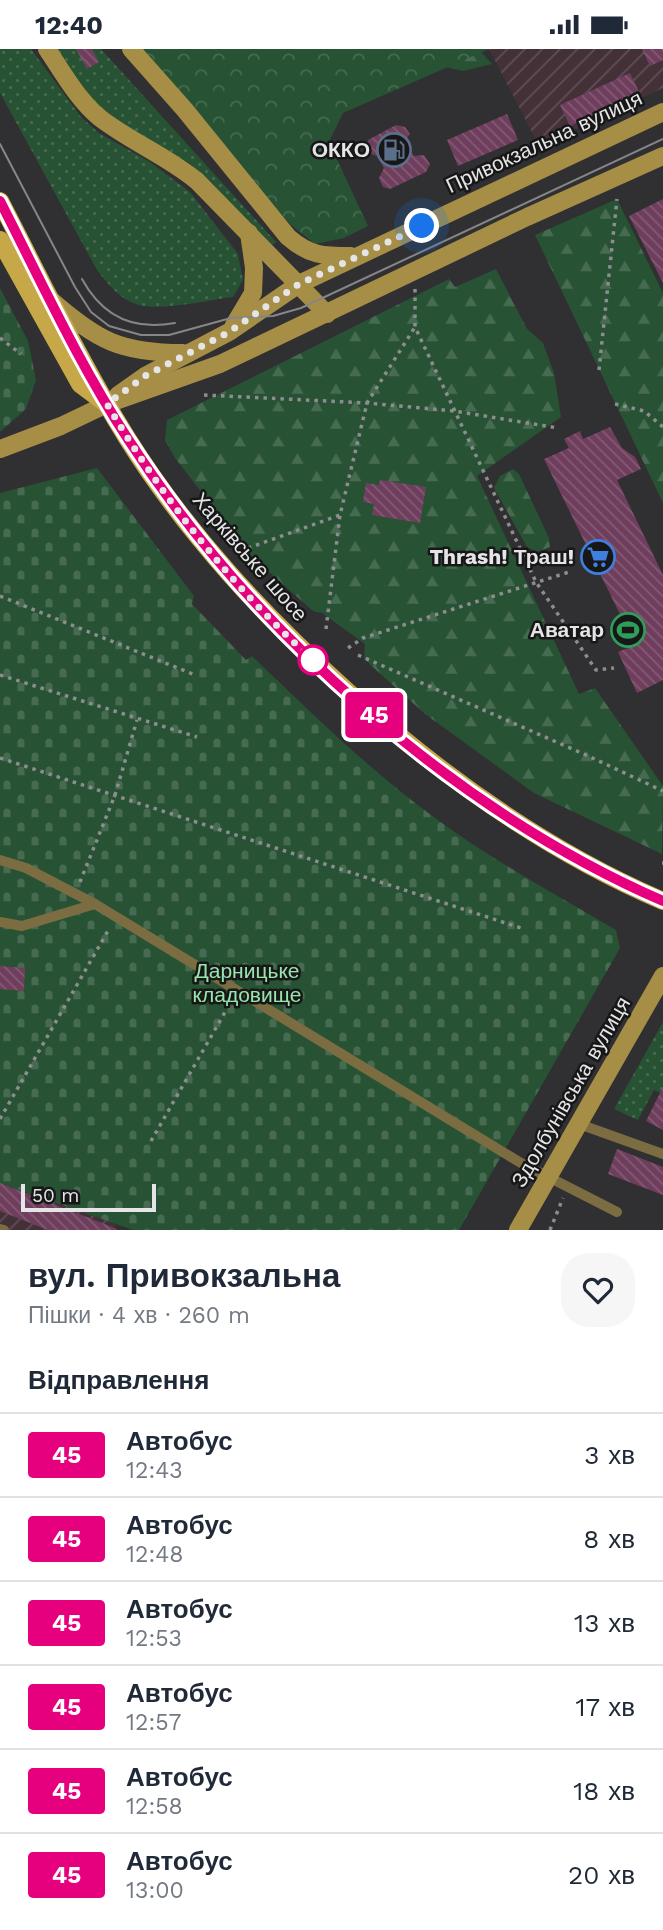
<!DOCTYPE html>
<html lang="uk">
<head>
<meta charset="utf-8">
<style>
	body { margin:0; font-family:"Work Sans",sans-serif; background:#f6f6f7; color:#1f2937; height:100vh; display:flex; flex-direction:column; font-size:26px; white-space:nowrap }
	* { box-sizing:border-box; margin:0 }
	p { font-size:23px; color:#747a83 }
	.icon { flex:none; width:38px; height:38px; fill:none; stroke:currentColor; stroke-width:2; stroke-linecap:round; stroke-linejoin:round }
	.map { position:relative; height:1181px; overflow:hidden }
	.side { display:flex; flex-direction:column; background:#fff; flex:1 }
	.side>* { flex:none }
	.badge { padding:0 14px; border-radius:5px; font-size:24px; line-height:46px }
	.scale { position:absolute; left:21px; bottom:18px; width:135px; box-sizing:border-box; padding-left:7px; border:4px solid #e5e5e7; border-top:0; font-size:19px; line-height:24px; white-space:nowrap; color:#e5e5e7; -webkit-text-stroke:5px #181718; paint-order:stroke }
	.you { position:absolute; width:35px; height:35px; margin:-18px; border:5px solid #fff; border-radius:50%; background:#1a73e8; box-shadow:0 0 0 10px #1a73e833 }
	.map>.badge { position:absolute; translate:-50% -50%; box-shadow:0 0 0 4px #fff }
	h2 { padding:0 28px; font-size:26px; line-height:63px }
	.round { display:grid; place-items:center; flex:none; width:74px; height:74px; border-radius:28px; background:#f6f6f7 }
	.overview { display:flex; align-items:center; justify-content:space-between; height:119px; padding:0 28px }
	h1 { font-size:33px; font-weight:600; line-height:52px }
	ul { padding:0; list-style:none }
	li { display:flex; align-items:center; gap:21px; height:84px; padding:0 28px; border-top:2px solid #e0e1e3 }
	li div { flex:1 }
	li b { display:block; font-size:26px }
	li em { font-style:normal }
	li .badge { min-width:77px; font-weight:700; text-align:center }
	.status { display:flex; justify-content:space-between; align-items:center; height:49px; padding:0 35px; background:#fff; direction:ltr }
	.status svg { height:19px; fill:currentColor }
	.map>svg:first-child { display:block }
	.industrial { fill:url(#industrial-furrows) }
	.grass { fill:url(#grass-dots) }
	.forest { fill:url(#forest-firs) }
	.cemetery { fill:url(#cemetery-stones) }
	.park { fill:url(#park-crowns) }
	.building { fill:url(#building-back-hatch) }
	.lines { fill:none; stroke-linecap:round; stroke-linejoin:round }
	.path { stroke:#8d8d8f; stroke-width:3.5; stroke-dasharray:3.5 5; stroke-linecap:butt }
	.lane { stroke:#7b6c41; stroke-width:10 }
	.secondary { stroke:#a68e46; stroke-width:18 }
	.primary { stroke:#c7a848; stroke-width:18 }
	.tram { stroke:#868587; stroke-width:2 }
	.line-casing { stroke:#fff; stroke-width:16 }
	.line { stroke:#e6007e; stroke-width:10 }
	.walk { stroke:#e5e5e7; stroke-width:7; stroke-dasharray:0 12.6 }
	.stop-dot { fill:#fff; stroke:#e6007e; stroke-width:3.5 }
	.labels { text-anchor:middle; stroke-width:5; stroke-linejoin:round; paint-order:stroke }
	.street-label { font-size:21px; fill:#e5e5e7; stroke:#181718 }
	.poi-label { font-size:21px; font-weight:bold; fill:#e5e5e7; stroke:#181718; text-anchor:end }
	.park-label { font-size:21px; fill:#97e5ac; stroke:#181718 }
</style>
</head>
<body>
<div class="status"><b>12:40</b><svg viewBox="0 0 49 12"><path d="M0 12V9h3v3zM5 12V6h3v6zM10 12V3h3v9zM15 12V0h3v12zM26 1h20v11H26zM47 4h2v5h-2z"/></svg></div>
<div class="map">
<svg width="663" height="1181" viewBox="0 0 663 1181">
	<defs>
		<pattern id="industrial-furrows" width="10" height="10" patternUnits="userSpaceOnUse" patternTransform="scale(1.75)"><rect width="10" height="10" fill="#443138"/><path d="M-1 1l2-2M0 10L10 0M9 11l2-2" fill="none" stroke="#5f4f55"/></pattern>
		<pattern id="grass-dots" width="8" height="8" patternUnits="userSpaceOnUse" patternTransform="scale(1.75)"><rect width="8" height="8" fill="#275234"/><path d="M2 2h.1M6 6h.1" fill="none" stroke="#466b51" stroke-width="1.8" stroke-linecap="round"/></pattern>
		<pattern id="forest-firs" width="22" height="20" patternUnits="userSpaceOnUse" patternTransform="scale(1.75)"><rect width="22" height="20" fill="#275234"/><path d="M5 1l3.5 6h-7zM16 11l3.5 6h-7z" fill="#466b51"/></pattern>
		<pattern id="cemetery-stones" width="16" height="16" patternUnits="userSpaceOnUse" patternTransform="scale(1.75)"><rect width="16" height="16" fill="#275234"/><path d="M2 7V4a2 2 0 0 1 4 0v3zM10 15v-3a2 2 0 0 1 4 0v3z" fill="#466b51"/></pattern>
		<pattern id="park-crowns" width="20" height="18" patternUnits="userSpaceOnUse" patternTransform="scale(1.75)"><rect width="20" height="18" fill="#275234"/><path d="M2 6a3 3 0 1 1 6 0M12 15a3 3 0 1 1 6 0" fill="none" stroke="#466b51"/></pattern>
		<pattern id="building-back-hatch" width="6" height="6" patternUnits="userSpaceOnUse" patternTransform="scale(1.75)"><rect width="6" height="6" fill="#6f3e5d"/><path d="M-1 5l2 2M0 0l6 6M5-1l2 2" fill="none" stroke="#835a74"/></pattern>
	</defs>
	<rect width="100%" height="100%" fill="#302f31"/>
	<g class="industrial">
		<polygon points="489,0 663,0 663,39 539,97"/>
		<polygon points="0,1134 116,1175 113,1181 0,1181"/>
	</g>
	<g class="grass">
		<path d="M0 0H31L81 68 99 84 150 113 190 143 238 205 243 231 233 248C209 251 162 262 139 256 121 251 108 236 97 221L0 44Z"/>
		<polygon points="56,0 101,0 276,193 269,199 213,135 188,113 115,76 100,65"/>
		<polygon points="663,973 663,1045 654,1041 638,1071 614,1060"/>
	</g>
	<g class="forest">
		<polygon points="479,1 492,15 463,22 395,7"/>
		<polygon points="617,150 663,244 663,454 535,186"/>
		<polygon points="496,220 527,280 543,294 554,324 561,368 477,427 579,645 595,639 663,737 662,805 534,744 425,665 364,610 365,595 322,564 313,562 251,507 175,409 165,391 167,371 449,230 455,238"/>
		<polygon points="513,420 519,425 549,489 550,498 537,503 527,498 494,439 500,427"/>
	</g>
	<g class="cemetery">
		<polygon points="0,239 28,292 36,331 26,360 0,383"/>
		<path d="M97 419 194 547 192 555 246 611 252 607C311 663 369 721 435 769 492 811 555 845 616 881L620 899 459 1181H133L0 1134V444Z"/>
	</g>
	<polygon class="park" points="135,0 489,0 343,64 329,93 368,177 344,189 315,195 291,176"/>
	<g class="building">
		<polygon points="76,0 92,0 99,13 87,20"/>
		<polygon points="642,0 663,0 663,11 650,17"/>
		<polygon points="630,24 640,45 570,77 560,56"/>
		<polygon points="507,65 518,91 458,117 447,91"/>
		<polygon points="396,76 405,78 410,85 405,92 414,107 424,106 430,115 426,123 390,140 383,138 379,129 384,119 377,107 371,105 367,98 368,91"/>
		<polygon points="663,150 663,234 629,167"/>
		<polygon points="610,378 622,399 635,408 641,420 617,431 663,526 663,631 637,644 618,603 635,596 544,410 569,399 564,390 580,382 583,390"/>
		<polygon points="380,431 426,438 420,474 372,466 374,455 363,453 366,434 379,436"/>
		<polygon points="0,917 25,919 24,942 0,940"/>
		<polygon points="663,1038 663,1081 646,1072"/>
		<polygon points="617,1100 663,1118 663,1146 608,1125"/>
		<polygon points="0,1134 117,1180 117,1181 48,1181 0,1162"/>
	</g>
	<g class="lines">
		<g class="path">
			<polyline points="415,240 415,278 536,533 596,621 614,619"/>
			<polyline points="0,289 21,305"/>
			<polyline points="599,321 617,150"/>
			<polyline points="204,346 367,354 454,362 558,379"/>
			<polyline points="615,355 644,362 663,378"/>
			<polyline points="240,502 340,466"/>
			<polyline points="0,547 195,626"/>
			<polyline points="326,580 340,466 367,354 415,278"/>
			<polyline points="348,599 363,589 569,523"/>
			<polyline points="358,606 586,706 663,742"/>
			<polyline points="0,626 197,688"/>
			<polyline points="0,709 521,879"/>
			<polyline points="662,814 663,814"/>
			<polyline points="80,833 115,746 137,671"/>
			<polyline points="0,1070 109,880"/>
			<polyline points="151,1092 232,951"/>
			<polyline points="550,1181 563,1149"/>
		</g>
		<g class="lane">
			<polyline points="0,811 26,819 95,855"/>
			<polyline points="0,873 22,877 95,855 521,1114 617,1163"/>
			<polyline points="579,1075 663,1105"/>
			<polyline points="0,1180 4,1181"/>
		</g>
		<g class="secondary">
			<path d="M47 0C63 24 78 51 100 69 131 93 167 107 197 132L327 265"/>
			<path d="M131 0 185 61 288 188C310 207 323 207 351 207"/>
			<path d="M52 252C98 292 121 304 183 304"/>
			<polyline points="234,276 253,244 254,219 249,184"/>
			<polyline points="118,346 145,327 229,283 299,235 663,63"/>
			<polyline points="0,400 61,377 107,355 220,315 527,168 663,107"/>
			<polyline points="518,1181 663,927"/>
		</g>
		<g class="primary">
			<path d="M0 152C41 231 80 313 127 389 187 485 264 567 348 643 442 727 546 802 663 852"/>
			<polyline points="0,191 80,335 104,353"/>
		</g>
		<g class="tram">
			<polyline points="0,95 75,238 91,263 109,277 141,286 169,286 231,269 273,267 301,259 663,90"/>
			<path d="M82 230C102 267 133 282 175 274"/>
		</g>
	</g>
	<g class="lines">
		<g class="line-casing">
			<path id="line" d="M0 152C41 232 79 315 128 390 251 581 454 761 663 852"/>
		</g>
		<use href="#line" class="line"/>
		<path class="walk" d="M313 611C231 537 163 450 107 355L145 327 229 283 299 235 422 177"/>
	</g>
	<defs>
		<g id="fuel-ring" transform="scale(1.75)"><circle r="9.5" fill="#181718" stroke="#5c6f8a" stroke-width="1.5"/><path d="M-5.5-6h7V0h2V4h1.3V-2.5L3-4.5l.8-.8L6-3V5H2.5V1h-1V6h-7ZM-4.2-4.7v3.2H.2V-4.7Z" fill="#5c6f8a"/></g>
		<g id="supermarket-ring" transform="scale(1.75)"><circle r="9.5" fill="#181718" stroke="#3f7fe0" stroke-width="1.5"/><path d="M-6-5.5h2.5l.6 2H6L4.5 2H-2.5L-4.4-4H-6ZM-1.5 3.2a1.3 1.3 0 1 0 .1 0ZM3 3.2a1.3 1.3 0 1 0 .1 0Z" fill="#3f7fe0"/></g>
		<g id="stadium-ring" transform="scale(1.75)"><circle r="9.5" fill="#181718" stroke="#2e9e5b" stroke-width="1.5"/><path d="M0-5a6.5 5 0 1 0 0 10a6.5 5 0 1 0 0-10ZM-3.5-1.8h7v3.6h-7Z" fill="#2e9e5b"/></g>
	</defs>
	<g fill-rule="evenodd">
		<use href="#fuel-ring" x="394" y="101"/>
		<use href="#supermarket-ring" x="598" y="508"/>
		<use href="#stadium-ring" x="628" y="581"/>
	</g>
	<circle class="stop-dot" cx="313" cy="611" r="14"/>
	<g class="labels">
		<g class="street-label">
			<text transform="translate(544 93) rotate(-25)" y="7">Привокзальна вулиця</text>
			<text transform="translate(250 508) rotate(49)" y="7">Харківське шосе</text>
			<text transform="translate(571 1043) rotate(-60)" y="7">Здолбунівська вулиця</text>
		</g>
		<g class="poi-label">
			<text x="370" y="108">ОККО</text>
			<text x="574" y="515">Thrash! Траш!</text>
			<text x="604" y="588">Аватар</text>
		</g>
		<g class="park-label">
			<text x="247" y="929">Дарницьке<tspan x="247" dy="24">кладовище</tspan></text>
		</g>
	</g>
</svg>
<div class="scale">50 m</div>
<div class="you" style="left:422px;top:177px"></div>
<b class="badge" style="left:374px;top:666px;background:#e6007e;color:#fff">45</b>
</div>
<section class="side">
<div class="overview"><div><h1>вул. Привокзальна</h1><p>Пішки · 4 хв · 260 m</p></div><a class="round"><svg class="icon" aria-label="heart" viewBox="0 0 24 24"><path d="M12 20l-8-8c-3-5 5-10 8-4 3-6 11-1 8 4z"/></svg></a></div>
<h2>Відправлення</h2>
<ul>
<li><span class="badge" style="background:#e6007e;color:#fff">45</span><div><b>Автобус</b><p>12:43</p></div><em>3 хв</em></li>
<li><span class="badge" style="background:#e6007e;color:#fff">45</span><div><b>Автобус</b><p>12:48</p></div><em>8 хв</em></li>
<li><span class="badge" style="background:#e6007e;color:#fff">45</span><div><b>Автобус</b><p>12:53</p></div><em>13 хв</em></li>
<li><span class="badge" style="background:#e6007e;color:#fff">45</span><div><b>Автобус</b><p>12:57</p></div><em>17 хв</em></li>
<li><span class="badge" style="background:#e6007e;color:#fff">45</span><div><b>Автобус</b><p>12:58</p></div><em>18 хв</em></li>
<li><span class="badge" style="background:#e6007e;color:#fff">45</span><div><b>Автобус</b><p>13:00</p></div><em>20 хв</em></li>
</ul>
</section>
</body>
</html>
